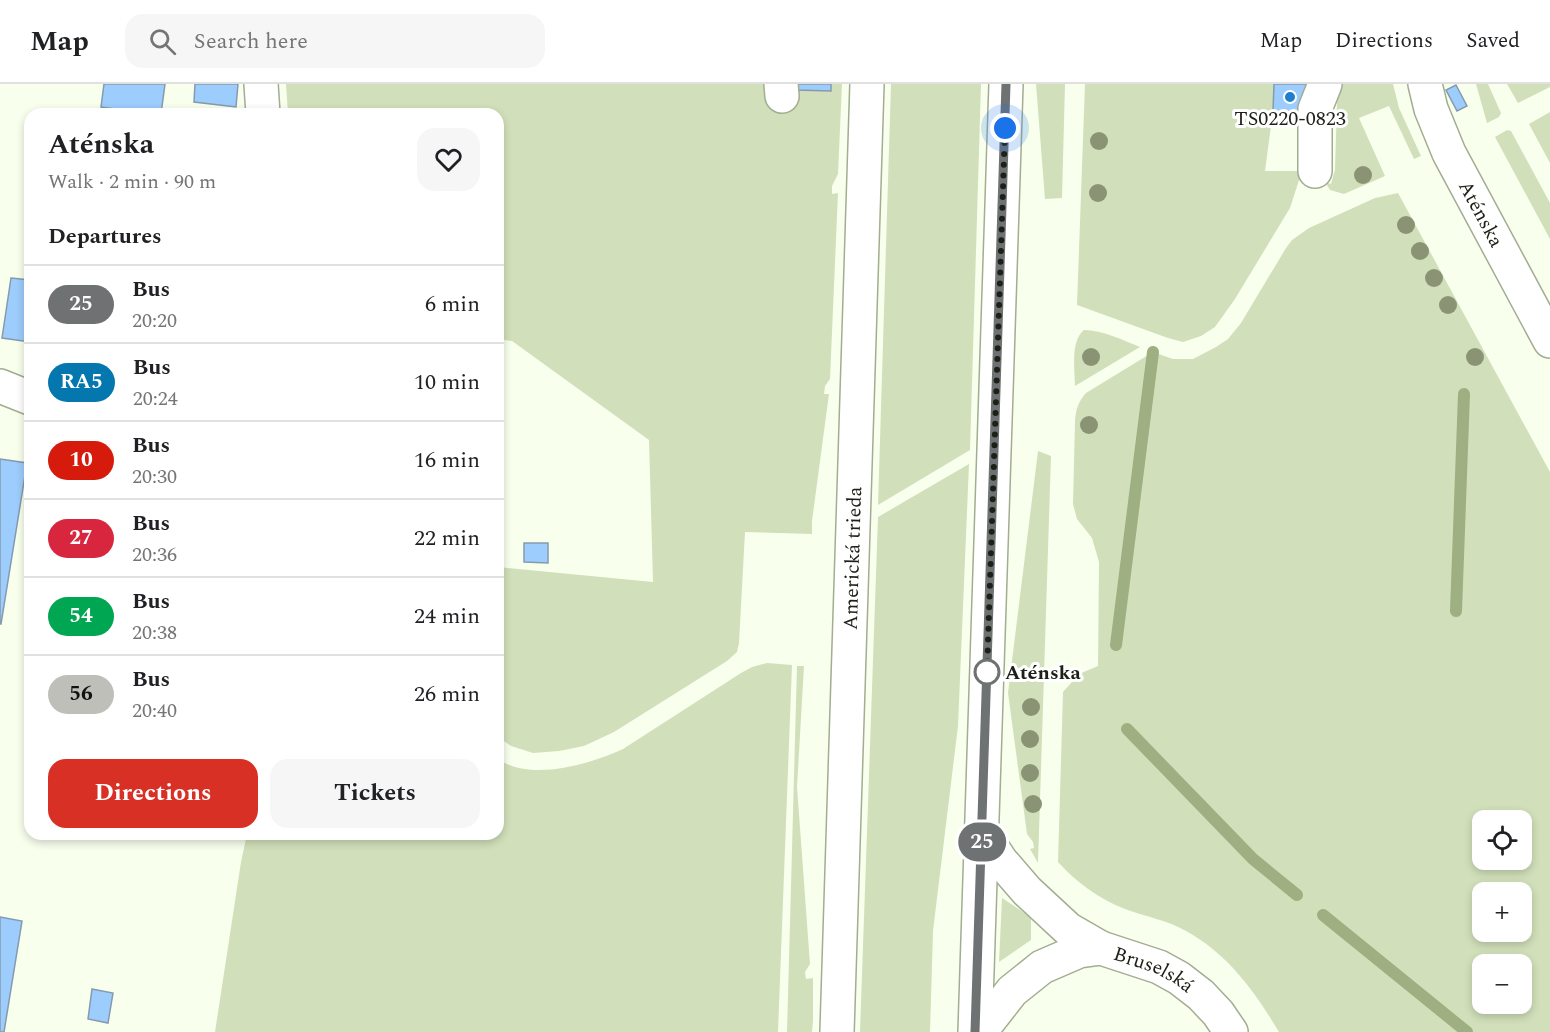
<!DOCTYPE html>
<html lang="en">
<head>
<meta charset="utf-8">
<style>
	body { margin:0; font-family:Spectral,serif; background:#f6f6f6; color:#202124; height:100vh; display:flex; flex-direction:column; font-size:22px; white-space:nowrap }
	* { box-sizing:border-box; margin:0 }
	p { font-size:20px; color:#757577 }
	.icon { flex:none; width:33px; height:33px; fill:none; stroke:currentColor; stroke-width:2; stroke-linecap:round; stroke-linejoin:round }
	.map { position:relative; flex:1; overflow:hidden }
	.side { position:absolute; left:24px; top:24px; width:480px; height:732px; display:flex; flex-direction:column; background:#fff; border-radius:18px; box-shadow:0 3px 9px #0003 }
	.side>* { flex:none }
	.badge { padding:0 12px; border-radius:20px; font-size:21px; line-height:39px }
	.buttons { position:absolute; left:1472px; top:726px; display:grid; gap:12px }
	.buttons a { display:grid; place-items:center; width:60px; height:60px; border-radius:12px; background:#fff; box-shadow:0 3px 9px #0003; font-size:30px }
	.you { position:absolute; width:30px; height:30px; margin:-15px; border:4px solid #fff; border-radius:50%; background:#1a73e8; box-shadow:0 0 0 9px #1a73e833 }
	.map>.badge { position:absolute; translate:-50% -50%; box-shadow:0 0 0 3px #fff }
	h2 { padding:0 24px; font-size:22px; line-height:54px }
	.round { display:grid; place-items:center; flex:none; width:63px; height:63px; border-radius:18px; background:#f6f6f6 }
	.head { display:flex; align-items:center; justify-content:space-between; height:102px; padding:0 24px }
	h1 { font-size:28px; font-weight:700; line-height:45px }
	.button { display:flex; gap:12px; margin-top:auto; padding:12px 24px }
	.button a { flex:1; height:69px; border-radius:18px; background:#d93025; color:#fff; font-size:24px; font-weight:700; line-height:69px; text-align:center }
	.button a+a { background:#f6f6f6; color:#202124 }
	ul { padding:0; list-style:none }
	li { display:flex; align-items:center; gap:18px; height:78px; padding:0 24px; border-top:2px solid #e0e0e0 }
	li div { flex:1 }
	li b { display:block; font-size:22px }
	li em { font-style:normal }
	li .badge { min-width:66px; font-weight:700; text-align:center }
	header { display:flex; align-items:center; gap:36px; box-sizing:border-box; height:84px; padding:0 30px; background:#fff; border-bottom:2px solid #e0e0e0 }
	header strong { font-size:28px }
	nav { display:flex; gap:33px; margin-inline-start:auto; font-size:21px }
	.search { width:420px; height:54px; background:#f6f6f6; display:flex; align-items:center; gap:15px; box-sizing:border-box; padding:0 21px; border-radius:18px; color:#757577; font-size:22px }
	.map>svg:first-child { display:block }
	.green { fill:#d1e0ba; fill-rule:evenodd }
	.lines { fill:none; stroke-linecap:round; stroke-linejoin:round }
	.stream { stroke:#9eaf81; stroke-width:12 }
	.building { fill:#9dcdfc; stroke:#859aaf; stroke-width:1.5 }
	.minor-casing { stroke:#a2ad92; stroke-width:36 }
	.minor { stroke:#fff; stroke-width:33 }
	.tree { fill:#8a9475 }
	.line-casing { stroke:#fff; stroke-width:14 }
	.line { stroke:#6f7273; stroke-width:9 }
	.walk { stroke:#1c2016; stroke-width:6; stroke-dasharray:0 10.8 }
	.poi-dot { fill:#1f7fcb; stroke:#fff; stroke-width:2 }
	.stop-dot { fill:#fff; stroke:#6f7273; stroke-width:3 }
	.labels { text-anchor:middle; stroke-width:6; stroke-linejoin:round; paint-order:stroke }
	.poi-label { font-size:20px; fill:#1c2016; stroke:#fff }
	.street-label { font-size:20px; fill:#1c2016; stroke:#fff }
	.stop-label { font-size:20px; font-weight:bold; fill:#1c2016; stroke:#fff; text-anchor:start }
</style>
</head>
<body>
<header>
<strong>Map</strong>
<div class="search"><svg class="icon" aria-label="search" viewBox="0 0 24 24"><circle cx="10" cy="10" r="6"/><path d="M15 15l6 6"/></svg>Search here</div>
<nav><a>Map</a><a>Directions</a><a>Saved</a></nav>
</header>
<div class="map">
<svg width="1550" height="948" viewBox="0 0 1550 948">
	<rect width="100%" height="100%" fill="#f8ffed"/>
	<g class="green">
		<polygon points="286,0 767,0 768,7 830,7 831,0 842,0 838,90 832,102 832,110 838,109 830,295 825,302 824,310 829,310 812,437 812,450 745,448 739,559 737,568 727,577 614,648 584,662 559,667 533,669 511,662 498,653 498,483 653,498 649,356 512,257 498,255 498,30 288,30"/>
		<polygon points="891,0 981,0 970,366 878,421"/>
		<polygon points="1036,0 1065,0 1062,114 1045,115"/>
		<polygon points="1085,0 1274,0 1273,27 1265,87 1302,87 1290,124 1235,215 1215,243 1201,252 1183,258 1168,254 1077,221"/>
		<polygon points="1343,0 1393,0 1399,24 1421,72 1414,75 1389,22 1359,34 1385,92 1344,110 1330,106 1325,98 1331,100 1335,86 1337,18"/>
		<polygon points="1476,0 1488,0 1501,29 1499,33 1487,39"/>
		<polygon points="1507,0 1550,0 1550,3 1518,19"/>
		<polygon points="1550,28 1550,79 1529,40"/>
		<polygon points="1507,46 1511,47 1550,119 1550,155 1495,53"/>
		<path d="M1398 109 1550 388V948H1279C1255 908 1228 870 1186 847 1167 836 1146 833 1125 825 1099 815 1076 798 1058 778L1063 608 1079 590 1098 582 1099 478 1092 454 1077 435 1073 420 1075 337C1076 325 1078 318 1086 309L1153 268 1173 275H1193L1216 263 1228 255 1241 239 1286 164 1292 156 1309 144 1375 114ZM1482 736H1521V776H1482ZM1482 808H1521V848H1482ZM1482 880H1521V920H1482Z"/>
		<path d="M1084 246C1102 246 1123 256 1140 263L1075 302C1075 286 1070 257 1084 246Z"/>
		<polygon points="1038,367 1051,372 1038,779 1030,765 1034,764 1033,758 1027,750 1008,609"/>
		<polygon points="969,380 958,642 933,847 930,948 860,948 878,433"/>
		<path d="M767 579 792 581 778 948H215L241 778 247 750H498V675C531 698 590 680 623 665L741 589 752 583Z"/>
		<polygon points="797,582 804,582 797,703 810,880 805,888 806,895 813,894 813,936 812,948 787,948"/>
		<polygon points="1002,814 1031,833 1031,856 999,878"/>
	</g>
	<g class="lines">
		<g class="stream">
			<polyline points="1456,527 1464,310"/>
			<polyline points="1116,561 1153,268"/>
			<polyline points="1127,645 1253,775 1297,811"/>
			<polyline points="1323,831 1467,948"/>
		</g>
	</g>
	<g class="building">
		<polygon points="104,0 165,0 161,30 150,30 101,23"/>
		<polygon points="195,0 238,0 236,23 194,18"/>
		<polygon points="796,0 831,0 831,7 795,6"/>
		<polygon points="1274,0 1306,0 1306,28 1273,27"/>
		<polygon points="1456,1 1467,22 1457,27 1446,6"/>
		<polygon points="11,194 30,196 30,258 2,254"/>
		<polygon points="0,375 27,379 1,540 0,540"/>
		<polygon points="524,459 548,459 548,479 524,478"/>
		<polygon points="0,833 22,837 4,948 0,948"/>
		<polygon points="92,905 113,909 108,939 88,935"/>
	</g>
	<g class="lines">
		<g class="minor-casing">
			<g id="minor">
				<polyline points="261,0 263,30"/>
				<polyline points="781,0 782,12"/>
				<path id="s1" d="M1425 0 1431 25 1449 69 1550 257"/>
				<polyline points="1315,87 1315,25 1325,0"/>
				<polyline points="0,302 30,314"/>
				<polyline points="982,748 1001,777 1027,807 1068,845 1101,864"/>
				<path id="s2" d="M837 948 867 0"/>
				<polyline points="975,948 1006,0"/>
				<path id="s3" d="M980 948 1012 907 1042 883 1079 867 1101 864 1159 883 1179 894 1201 911 1218 929 1231 948"/>
			</g>
		</g>
		<use href="#minor" class="minor"/>
	</g>
	<g class="tree">
		<circle cx="1099" cy="57" r="9"/>
		<circle cx="1363" cy="91" r="9"/>
		<circle cx="1098" cy="109" r="9"/>
		<circle cx="1406" cy="141" r="9"/>
		<circle cx="1420" cy="167" r="9"/>
		<circle cx="1434" cy="194" r="9"/>
		<circle cx="1448" cy="221" r="9"/>
		<circle cx="1091" cy="273" r="9"/>
		<circle cx="1475" cy="273" r="9"/>
		<circle cx="1089" cy="341" r="9"/>
		<circle cx="1031" cy="623" r="9"/>
		<circle cx="1030" cy="655" r="9"/>
		<circle cx="1030" cy="689" r="9"/>
		<circle cx="1033" cy="720" r="9"/>
	</g>
	<g class="lines">
		<g class="line-casing">
			<polyline id="line" points="975,948 1006,0"/>
		</g>
		<use href="#line" class="line"/>
		<polyline class="walk" points="987,588 1005,44"/>
	</g>
	<circle class="poi-dot" cx="1290" cy="13" r="6"/>
	<circle class="stop-dot" cx="987" cy="588" r="12"/>
	<g class="labels">
		<g class="poi-label">
			<text x="1290" y="41">TS0220-0823</text>
		</g>
		<g class="street-label">
			<text dy="7" stroke="none"><textPath href="#s1" startOffset="142">Aténska</textPath></text>
			<text dy="7" stroke="none"><textPath href="#s2" startOffset="474">Americká trieda</textPath></text>
			<text dy="7" stroke="none"><textPath href="#s3" startOffset="210">Bruselská</textPath></text>
		</g>
		<g class="stop-label">
			<text x="1005" y="595">Aténska</text>
		</g>
	</g>
</svg>
<div class="buttons">
<a><svg class="icon" aria-label="locate" viewBox="0 0 24 24"><circle cx="12" cy="12" r="6"/><path d="M12 2v4M12 18v4M2 12h4M18 12h4"/></svg></a>
<a>+</a>
<a>−</a>
</div>
<div class="you" style="left:1005px;top:44px"></div>
<b class="badge" style="left:982px;top:758px;background:#6f7273;color:#fff">25</b>
<section class="side">
<div class="head"><div><h1>Aténska</h1><p>Walk · 2 min · 90 m</p></div><a class="round"><svg class="icon" aria-label="heart" viewBox="0 0 24 24"><path d="M12 20l-8-8c-3-5 5-10 8-4 3-6 11-1 8 4z"/></svg></a></div>
<h2>Departures</h2>
<ul>
<li><span class="badge" style="background:#6f7273;color:#fff">25</span><div><b>Bus</b><p>20:20</p></div><em>6 min</em></li>
<li><span class="badge" style="background:#0377ae;color:#fff">RA5</span><div><b>Bus</b><p>20:24</p></div><em>10 min</em></li>
<li><span class="badge" style="background:#d61a0c;color:#fff">10</span><div><b>Bus</b><p>20:30</p></div><em>16 min</em></li>
<li><span class="badge" style="background:#d7263d;color:#fff">27</span><div><b>Bus</b><p>20:36</p></div><em>22 min</em></li>
<li><span class="badge" style="background:#00a651;color:#fff">54</span><div><b>Bus</b><p>20:38</p></div><em>24 min</em></li>
<li><span class="badge" style="background:#bfbfb9;color:#111">56</span><div><b>Bus</b><p>20:40</p></div><em>26 min</em></li>
</ul>
<div class="button"><a>Directions</a><a>Tickets</a></div>
</section>
</div>
</body>
</html>
